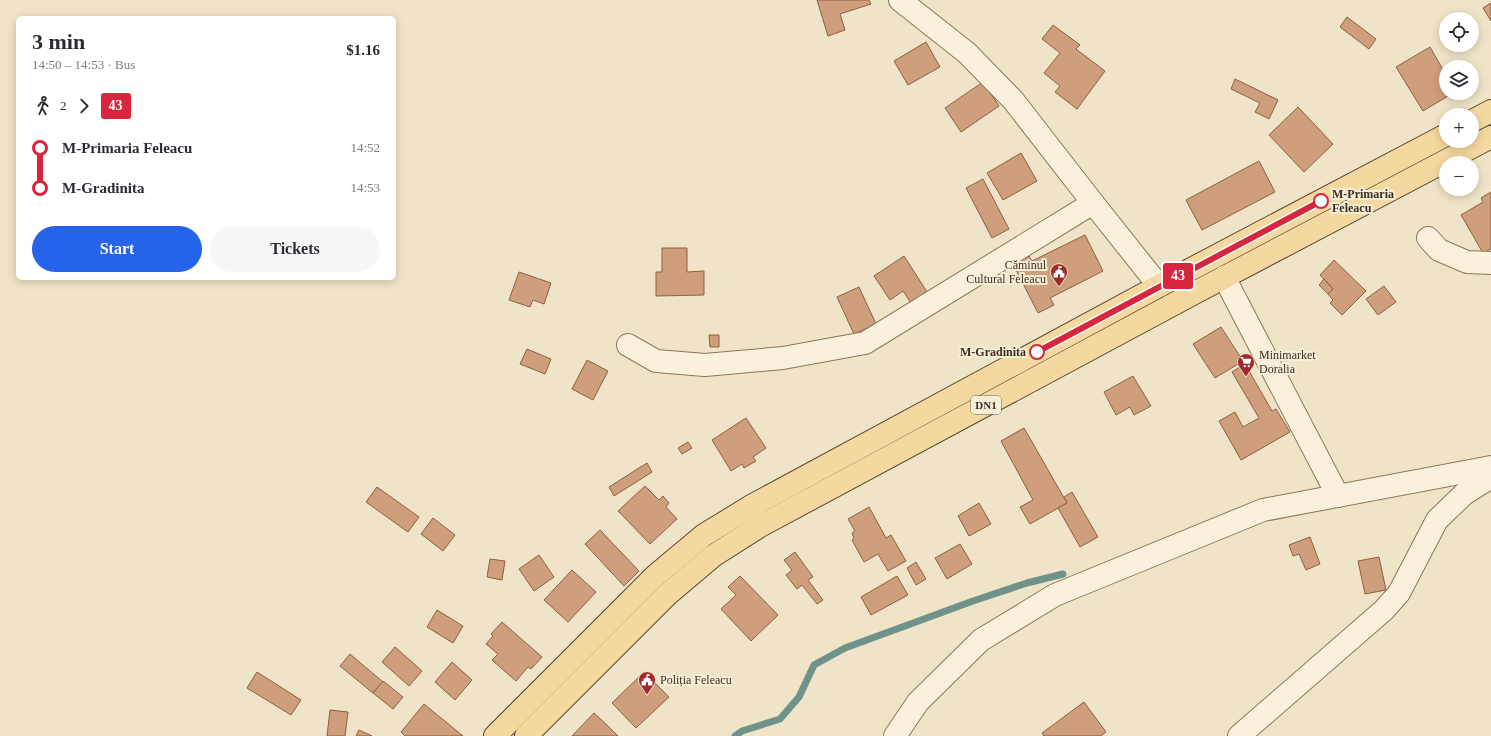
<!DOCTYPE html>
<html lang="en">
<head>
<meta charset="utf-8">
<style>
	body { margin:0; font-family:"Times New Roman",serif; background:#f7f7f7; color:#2b2b33; height:100vh; display:flex; flex-direction:column; font-size:15px; white-space:nowrap }
	* { box-sizing:border-box; margin:0 }
	p { font-size:13px; color:#7c7c81 }
	.icon { flex:none; width:22px; height:22px; fill:none; stroke:currentColor; stroke-width:2; stroke-linecap:round; stroke-linejoin:round }
	.map { position:relative; flex:1; overflow:hidden }
	.panel { position:absolute; left:16px; top:16px; width:380px; height:264px; display:flex; flex-direction:column; background:#fff; border-radius:6px; box-shadow:0 2px 10px #0003 }
	.panel>* { flex:none }
	.badge { padding:0 8px; border-radius:3px; font-size:14px; line-height:26px }
	.fabs { position:absolute; left:1439px; top:12px; display:grid; gap:8px }
	.fabs a { display:grid; place-items:center; width:40px; height:40px; border-radius:50%; background:#fff; box-shadow:0 2px 10px #0003; font-size:20px }
	.map>.badge { position:absolute; translate:-50% -50%; box-shadow:0 0 0 2px #fff }
	.legs { display:flex; align-items:center; gap:6px; height:44px; padding:0 16px; font-size:13px }
	.legs p { margin-inline-start:auto }
	.headline { display:flex; align-items:center; justify-content:space-between; height:68px; padding:0 16px }
	h1 { font-size:22px; font-weight:800; line-height:30px }
	.primary-button { display:flex; gap:8px; margin-top:auto; padding:8px 16px }
	.primary-button a { flex:1; height:46px; border-radius:24px; background:#2563eb; color:#fff; font-size:16px; font-weight:800; line-height:46px; text-align:center }
	.primary-button a+a { background:#f7f7f7; color:#2b2b33 }
	ul { padding:0 16px; list-style:none }
	li { display:flex; align-items:center; gap:14px; height:40px; font-size:15px }
	li i { display:grid; place-items:center; width:6px; height:100%; margin:0 5px; background:currentColor }
	li i::after { content:''; width:10px; height:10px; margin:-5px; border:3px solid; border-radius:50%; background:#fff }
	li p { margin-inline-start:auto }
	li:first-child i { background:linear-gradient(#0000 50%,currentColor 0) }
	li:last-child i { background:linear-gradient(currentColor 50%,#0000 0) }
	.map>svg:first-child { display:block }
	.lines { fill:none; stroke-linecap:round; stroke-linejoin:round }
	.stream { stroke:#6f938a; stroke-width:7 }
	.building { fill:#cf9f7d; stroke:#8d5f41 }
	.minor-casing { stroke:#8d765c; stroke-width:24 }
	.major-casing { stroke:#5b4430; stroke-width:24 }
	.minor { stroke:#faf1dc; stroke-width:22 }
	.major { stroke:#f3d9a0; stroke-width:22 }
	.line-1-casing { stroke:#fff; stroke-width:9 }
	.line-1 { stroke:#d7263d; stroke-width:6 }
	.stop-1-dot { fill:#fff; stroke:#d7263d; stroke-width:2 }
	.labels { text-anchor:middle; stroke-width:4; stroke-linejoin:round; paint-order:stroke }
	.shield { fill:#f7eed8; stroke:#756857; stroke-width:1 }
	.shield-label { font-size:11px; font-weight:bold; fill:#3d2e20 }
	.stop-label { font-size:12px; font-weight:bold; fill:#3d2e20; stroke:#f7eed8; text-anchor:start }
	.poi-label { font-size:12px; fill:#3d2e20; stroke:#f7eed8; text-anchor:start }
</style>
</head>
<body>
<div class="map">
<svg width="1491" height="736" viewBox="0 0 1491 736">
	<rect width="100%" height="100%" fill="#f0e4c8"/>
	<g class="lines">
		<polyline class="stream" points="735,736 742,731 780,719 799,697 814,665 845,648 973,601 1027,583 1063,574"/>
	</g>
	<g class="building">
		<polygon points="817,0 869,0 871,4 840,14 845,30 828,36"/>
		<polygon points="1491,3 1491,21 1483,8"/>
		<polygon points="1347,17 1376,39 1369,49 1340,27"/>
		<polygon points="1053,25 1080,45 1076,49 1105,71 1077,109 1055,92 1060,86 1044,73 1060,53 1042,39"/>
		<polygon points="926,42 940,67 908,85 894,61"/>
		<polygon points="1430,47 1446,75 1446,93 1453,93 1423,111 1396,67"/>
		<polygon points="1235,79 1278,100 1269,119 1255,112 1260,103 1231,89"/>
		<polygon points="983,82 999,106 961,132 945,108"/>
		<polygon points="1298,107 1333,144 1304,172 1269,135"/>
		<polygon points="1021,153 1037,181 1003,200 987,173"/>
		<polygon points="1259,161 1275,192 1202,230 1186,200"/>
		<polygon points="983,179 1009,229 992,238 966,188"/>
		<polygon points="1491,192 1491,249 1483,253 1461,215 1483,202 1481,198"/>
		<polygon points="1085,235 1103,271 1050,298 1054,305 1038,313 1013,264 1029,256 1032,261"/>
		<polygon points="662,248 687,248 687,272 704,271 704,295 656,296 656,272 662,272"/>
		<polygon points="904,256 929,295 913,306 903,291 890,300 874,276"/>
		<polygon points="1334,260 1366,291 1342,315 1330,303 1333,300 1328,294 1333,289 1320,275"/>
		<polygon points="519,272 551,283 544,304 533,300 530,307 509,300"/>
		<polygon points="1324,279 1333,289 1328,294 1319,285"/>
		<polygon points="1384,286 1396,302 1378,315 1366,299"/>
		<polygon points="859,287 876,324 854,334 837,297"/>
		<polygon points="1221,327 1243,361 1215,378 1193,344"/>
		<polygon points="709,335 719,335 719,347 710,347"/>
		<polygon points="527,349 551,359 545,374 520,364"/>
		<polygon points="587,360 608,371 593,400 572,389"/>
		<polygon points="1245,364 1272,411 1276,409 1290,432 1241,460 1219,421 1235,412 1243,427 1259,418 1232,372"/>
		<polygon points="1133,376 1151,406 1134,415 1130,407 1116,415 1104,392"/>
		<polygon points="746,418 766,448 753,457 756,461 744,468 742,464 731,471 712,440"/>
		<polygon points="1024,428 1067,503 1030,524 1020,507 1033,500 1001,441"/>
		<polygon points="688,442 692,448 682,454 678,448"/>
		<polygon points="647,463 652,472 614,496 609,487"/>
		<polygon points="645,486 659,500 663,496 669,503 666,507 677,519 650,544 618,511"/>
		<polygon points="377,487 419,517 408,532 366,502"/>
		<polygon points="1072,492 1098,537 1080,547 1058,508 1067,503 1064,497"/>
		<polygon points="979,503 991,524 969,536 958,516"/>
		<polygon points="869,507 886,538 891,535 906,561 888,571 878,554 864,562 852,540 854,538 852,533 855,531 848,519"/>
		<polygon points="433,518 455,535 443,551 421,534"/>
		<polygon points="600,530 639,571 624,586 585,544"/>
		<polygon points="1310,537 1320,564 1306,570 1299,554 1293,556 1289,545"/>
		<polygon points="960,544 972,564 947,579 935,558"/>
		<polygon points="795,552 813,577 808,580 823,600 817,604 802,585 797,589 786,575 792,570 784,560"/>
		<polygon points="539,555 554,577 534,591 519,569"/>
		<polygon points="1379,557 1386,590 1365,594 1358,561"/>
		<polygon points="490,559 505,561 502,580 487,577"/>
		<polygon points="916,562 926,579 916,585 907,568"/>
		<polygon points="572,570 596,592 568,622 544,600"/>
		<polygon points="740,576 778,615 751,641 721,609 736,595 728,587"/>
		<polygon points="897,576 908,595 871,615 861,597"/>
		<polygon points="437,610 463,626 453,643 427,627"/>
		<polygon points="502,622 542,657 531,669 528,667 516,681 492,660 498,654 486,644 493,636 491,634"/>
		<polygon points="395,647 422,671 409,686 382,662"/>
		<polygon points="350,654 383,682 373,693 340,666"/>
		<polygon points="452,662 472,680 455,700 435,682"/>
		<polygon points="257,672 301,700 291,715 247,688"/>
		<polygon points="644,672 669,697 636,728 612,703"/>
		<polygon points="383,681 403,697 393,709 373,693"/>
		<polygon points="1084,702 1106,732 1101,736 1044,736 1042,733"/>
		<polygon points="424,704 463,736 405,736 401,732"/>
		<polygon points="330,710 348,712 345,736 327,736"/>
		<polygon points="594,713 609,727 618,736 572,736"/>
		<polygon points="359,730 372,736 356,736"/>
	</g>
	<g class="lines">
		<g class="minor-casing">
			<g id="minor">
				<polyline points="900,0 967,53 1013,100 1093,203 1159,286"/>
				<polyline points="1428,238 1439,250 1467,262 1491,263"/>
				<polyline points="1224,277 1338,496"/>
				<polyline points="628,345 656,361 705,365 783,358 865,343 1093,203"/>
				<polyline points="895,736 918,702 981,640 1055,595 1263,510 1491,467"/>
				<polyline points="1239,736 1384,610 1399,593 1437,520 1464,494 1491,477"/>
			</g>
		</g>
		<g class="major-casing">
			<g id="major">
				<polyline points="1472,121 1491,111"/>
				<polyline points="495,736 655,576 704,535 753,505 1159,286 1446,135"/>
				<polyline points="526,736 668,594 713,556 760,526 1200,290 1491,137"/>
			</g>
		</g>
		<use href="#minor" class="minor"/>
		<use href="#major" class="major"/>
	</g>
	<g class="lines">
		<g class="line-1-casing">
			<polyline id="line-1" points="1037,352 1321,201"/>
		</g>
		<use href="#line-1" class="line-1"/>
	</g>
	<defs>
		<g id="civic-pin" transform="scale(0.9)"><path d="M0 17L-7.5 6A9.5 9.5 0 1 1 7.5 6Z" fill="#9e2a2b" stroke="#f7eed8"/><path d="M-.6-6.5H3V-4.5H.6V-3L4-1V1h2V6H-6V1h2V-1L-.6-3ZM-1.2 2.5V6h2.4V2.5Z" fill="#fff"/></g>
		<g id="supermarket-pin" transform="scale(0.9)"><path d="M0 17L-7.5 6A9.5 9.5 0 1 1 7.5 6Z" fill="#9e2a2b" stroke="#f7eed8"/><path d="M-6-5.5h2.5l.6 2H6L4.5 2H-2.5L-4.4-4H-6ZM-1.5 3.2a1.3 1.3 0 1 0 .1 0ZM3 3.2a1.3 1.3 0 1 0 .1 0Z" fill="#fff"/></g>
	</defs>
	<g fill-rule="evenodd">
		<use href="#civic-pin" x="1059" y="272"/>
		<use href="#supermarket-pin" x="1246" y="362"/>
		<use href="#civic-pin" x="647" y="680"/>
	</g>
	<g class="stop-1-dot">
		<circle cx="1321" cy="201" r="7"/>
		<circle cx="1037" cy="352" r="7"/>
	</g>
	<g class="labels">
		<rect class="shield" x="971" y="396" width="30" height="18" rx="3"/>
		<g class="shield-label">
			<text x="986" y="409">DN1</text>
		</g>
		<g class="stop-label">
			<text x="1332" y="198">M-Primaria<tspan x="1332" dy="14">Feleacu</tspan></text>
			<text x="1026" y="356" text-anchor="end">M-Gradinita</text>
		</g>
		<g class="poi-label">
			<text x="1046" y="269" text-anchor="end">Căminul<tspan x="1046" dy="14">Cultural Feleacu</tspan></text>
			<text x="1259" y="359">Minimarket<tspan x="1259" dy="14">Doralia</tspan></text>
			<text x="660" y="684">Poliția Feleacu</text>
		</g>
	</g>
</svg>
<div class="fabs">
<a><svg class="icon" aria-label="locate" viewBox="0 0 24 24"><circle cx="12" cy="12" r="6"/><path d="M12 2v4M12 18v4M2 12h4M18 12h4"/></svg></a>
<a><svg class="icon" aria-label="layers" viewBox="0 0 24 24"><path d="M12 4l9 5-9 5-9-5zM3 14l9 5 9-5"/></svg></a>
<a>+</a>
<a>−</a>
</div>
<b class="badge" style="left:1178px;top:276px;background:#d7263d;color:#fff">43</b>
<section class="panel">
<div class="headline"><div><h1>3 min</h1><p>14:50 – 14:53 · Bus</p></div><b>$1.16</b></div>
<div class="legs"><svg class="icon" aria-label="walk" viewBox="0 0 24 24"><circle cx="13" cy="4" r="2"/><path d="M13 8l-2 6 4 7M11 14l-3 7M7 12l3-4h3l4 4"/></svg>2<svg class="icon" aria-label="forward" viewBox="0 0 24 24"><path d="M9 5l7 7-7 7"/></svg><b class="badge" style="background:#d7263d;color:#fff">43</b></div>
<ul>
<li><i style="color:#d7263d"></i><b>M-Primaria Feleacu</b><p>14:52</p></li>
<li><i style="color:#d7263d"></i><b>M-Gradinita</b><p>14:53</p></li>
</ul>
<div class="primary-button"><a>Start</a><a>Tickets</a></div>
</section>
</div>
</body>
</html>
